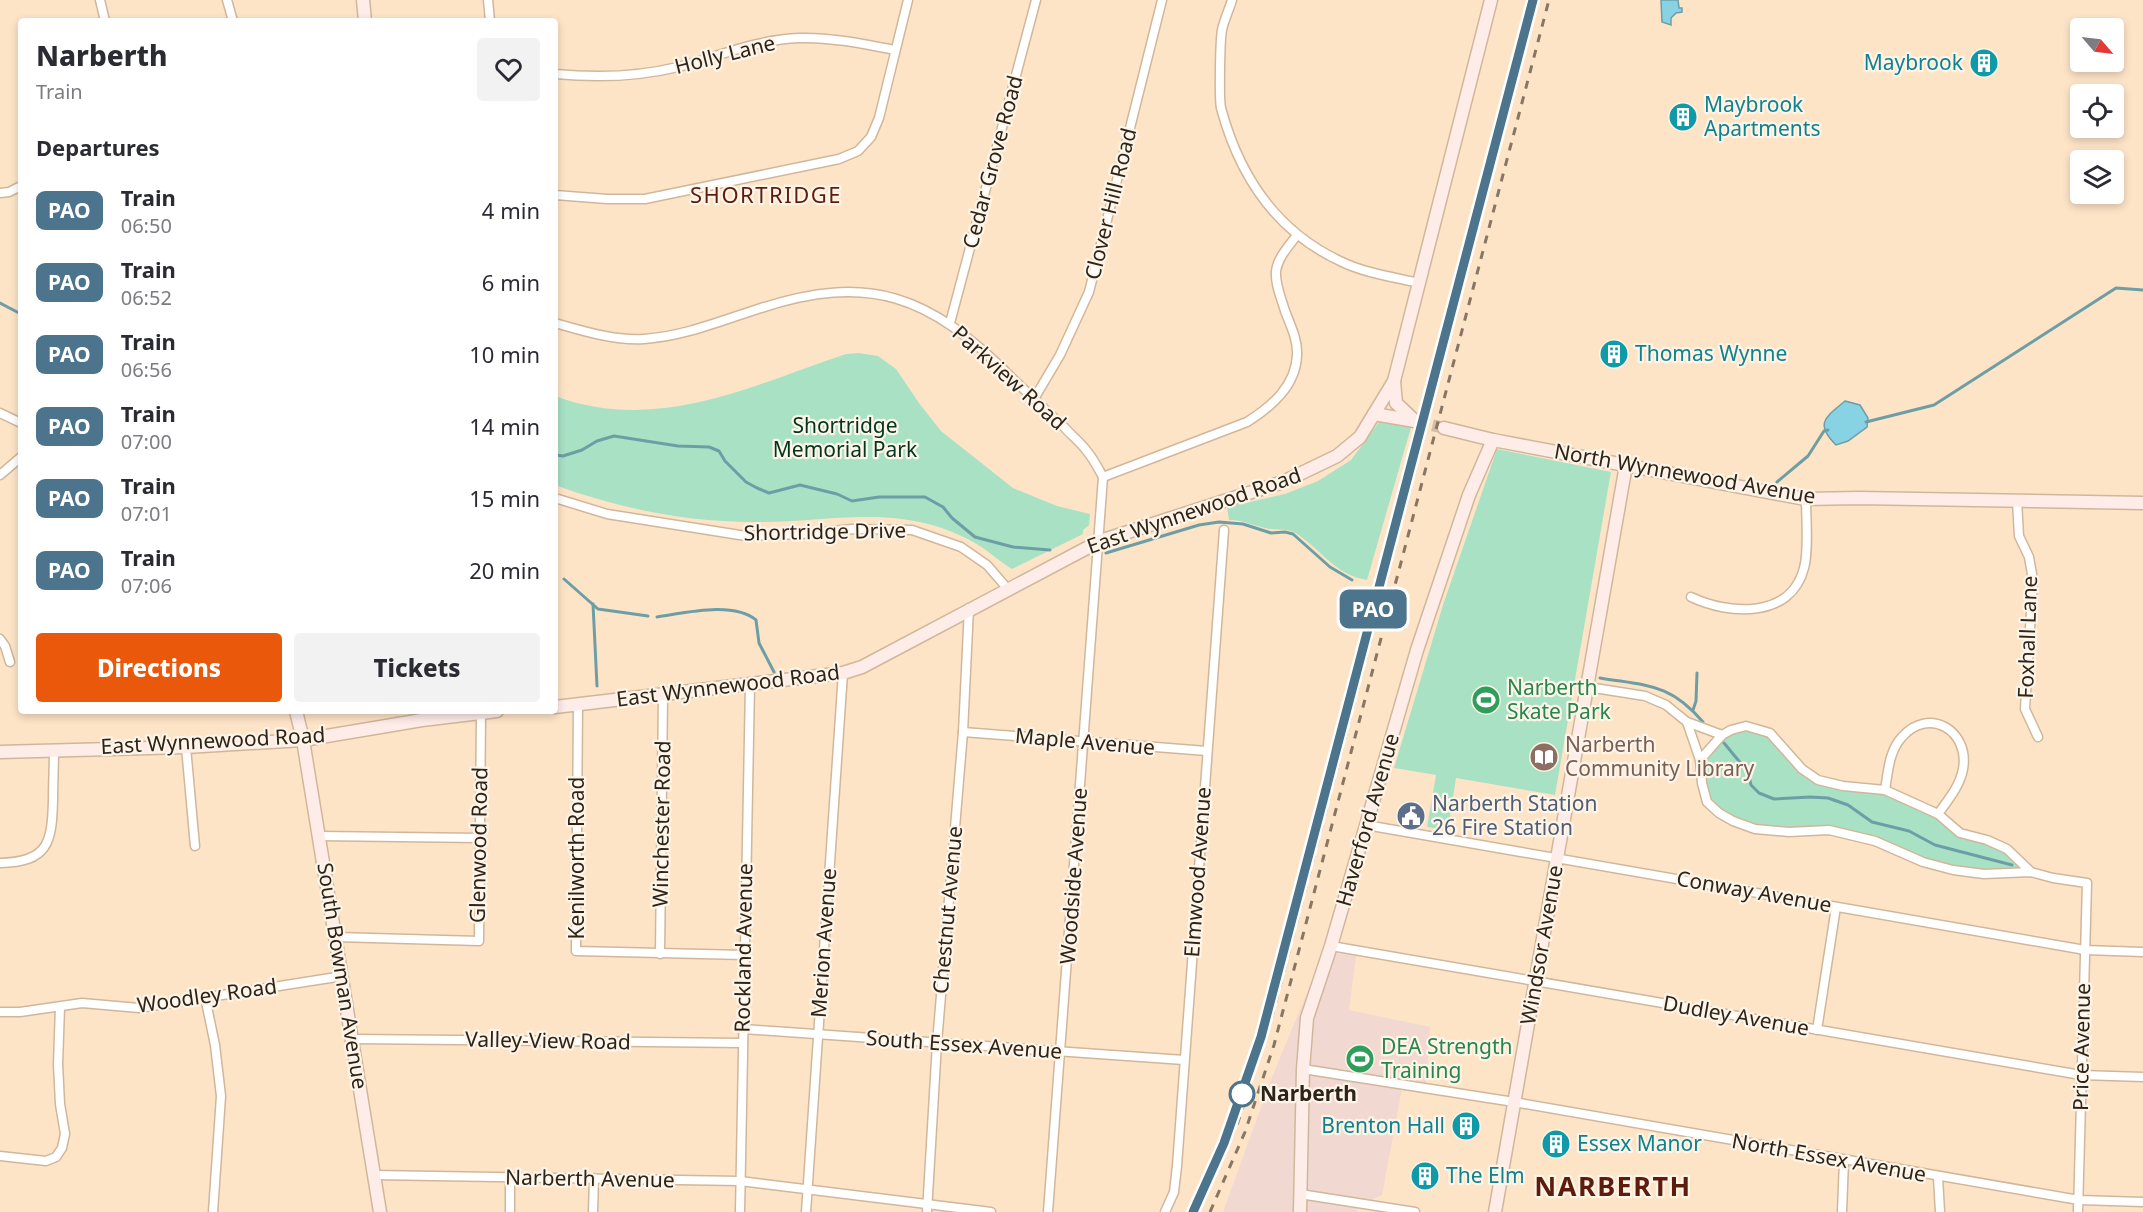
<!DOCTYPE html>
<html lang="en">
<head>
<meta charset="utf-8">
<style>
	body { margin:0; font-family:"Noto Sans",sans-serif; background:#f2f2f3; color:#2b2b33; height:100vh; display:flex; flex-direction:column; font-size:22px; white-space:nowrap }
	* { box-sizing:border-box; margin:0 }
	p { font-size:20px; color:#7c7c81 }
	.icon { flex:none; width:33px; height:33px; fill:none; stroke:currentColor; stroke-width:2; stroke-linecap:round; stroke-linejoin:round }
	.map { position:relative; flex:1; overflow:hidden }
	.drawer { position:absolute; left:18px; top:18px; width:540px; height:696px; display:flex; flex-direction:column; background:#fff; border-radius:6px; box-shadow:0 3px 9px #0003 }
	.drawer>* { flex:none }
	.badge { padding:0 12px; border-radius:9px; font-size:21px; line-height:39px }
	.needle { width:39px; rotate:118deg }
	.controls { position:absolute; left:2070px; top:18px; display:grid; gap:12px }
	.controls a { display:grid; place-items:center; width:54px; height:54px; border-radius:6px; background:#fff; box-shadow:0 3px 9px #0003; font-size:30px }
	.map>.badge { position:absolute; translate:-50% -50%; box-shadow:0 0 0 3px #fff }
	h2 { padding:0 18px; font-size:22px; line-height:54px }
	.round { display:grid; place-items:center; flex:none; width:63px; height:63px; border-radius:6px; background:#f2f2f3 }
	.summary { display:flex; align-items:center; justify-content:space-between; height:102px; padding:0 18px }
	h1 { font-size:28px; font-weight:800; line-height:45px }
	.button { display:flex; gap:12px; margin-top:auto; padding:12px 18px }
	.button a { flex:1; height:69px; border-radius:6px; background:#ea580c; color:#fff; font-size:24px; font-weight:800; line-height:69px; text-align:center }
	.button a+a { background:#f2f2f3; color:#2b2b33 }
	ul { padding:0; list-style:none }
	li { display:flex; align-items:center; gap:18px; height:72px; padding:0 18px }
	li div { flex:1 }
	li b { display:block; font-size:22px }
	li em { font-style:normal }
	li .badge { min-width:66px; font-weight:700; text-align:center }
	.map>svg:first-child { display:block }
	.commercial { fill:#f1d8d0 }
	.green { fill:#a9e1c5 }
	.water { fill:#88d3e3; stroke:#6d9ea6; stroke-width:1.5 }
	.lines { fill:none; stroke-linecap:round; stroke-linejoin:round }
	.stream { stroke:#6d9ea6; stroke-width:3 }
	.secondary-tunnel { stroke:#d4bea4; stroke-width:12; stroke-dasharray:12 6; stroke-linecap:butt }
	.street-casing { stroke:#d0b79b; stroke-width:11 }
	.secondary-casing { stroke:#d0b79b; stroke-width:15 }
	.street { stroke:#fff; stroke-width:8 }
	.secondary { stroke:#fdece8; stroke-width:12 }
	.rail { stroke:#867663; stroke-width:3; stroke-dasharray:8 8; stroke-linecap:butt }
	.line-casing { stroke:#fff; stroke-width:14 }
	.line { stroke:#4c748c; stroke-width:9 }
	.stop-dot { fill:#fff; stroke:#4c748c; stroke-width:3 }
	.labels { text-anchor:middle; stroke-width:4.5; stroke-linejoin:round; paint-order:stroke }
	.street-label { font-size:21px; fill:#2d2419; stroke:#fef4e8 }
	.culture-label { font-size:21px; fill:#0d838f; stroke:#fef4e8; text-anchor:start }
	.park-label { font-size:21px; fill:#003522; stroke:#fef4e8 }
	.leisure-label { font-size:21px; fill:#27864d; stroke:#fef4e8; text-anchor:start }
	.education-label { font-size:21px; fill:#785e54; stroke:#fef4e8; text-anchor:start }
	.service-label { font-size:21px; fill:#4e5e75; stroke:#fef4e8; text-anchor:start }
	.stop-label { font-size:21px; font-weight:bold; fill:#2d2419; stroke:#fef4e8; text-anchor:start }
	.neighbourhood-label { font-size:22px; letter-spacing:1.5px; fill:#5e1c0c; stroke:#fef4e8 }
	.district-label { font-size:27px; font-weight:bold; letter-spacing:1.5px; fill:#5e1c0c; stroke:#fef4e8 }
</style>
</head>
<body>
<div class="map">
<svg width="2143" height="1212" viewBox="0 0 2143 1212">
	<rect width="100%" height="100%" fill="#fee4c7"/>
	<polygon class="commercial" points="1324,952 1356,956 1349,1010 1430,1027 1426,1083 1404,1078 1382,1195 1358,1206 1357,1212 1223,1212 1272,1077"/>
	<g class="green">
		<path d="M859 353 878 356 896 369 919 403 941 431 1013 488 1057 506 1090 514 1089 525 1083 530V534L1012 569C1002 563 993 555 983 548 965 536 945 528 924 523 871 510 814 522 761 522 690 523 621 509 555 485V396C658 434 750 386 846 354Z"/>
		<path d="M1382 418 1412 424 1367 580C1335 575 1323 551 1297 534 1288 527 1276 531 1265 528 1251 525 1244 520 1229 520L1227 507 1285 494 1318 481 1351 460Z"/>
		<polygon points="1497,449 1611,472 1555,795 1456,778 1448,830 1427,827 1436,775 1394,768 1443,605"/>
		<polygon points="1746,726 1770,733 1818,780 1885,790 1938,814 1960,832 2007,849 2031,872 1953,870 1875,841 1829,830 1755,829 1707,802 1700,760 1722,735"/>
	</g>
	<g class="water">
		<polygon points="1661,0 1678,0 1679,8 1682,8 1682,12 1676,13 1671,18 1671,25 1662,22"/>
		<path d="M1845 401 1860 405 1868 418 1867 427 1848 441 1836 445C1814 423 1826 417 1845 401Z"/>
	</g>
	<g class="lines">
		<g class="stream">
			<polyline points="0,303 21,314"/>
			<polyline points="1866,422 1934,405 2116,288 2143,290"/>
			<polyline points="555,455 563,456 582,450 597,441 614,436 678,446 709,447 719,451 725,461 746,482 757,488 769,493 800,485 837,494 852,501 879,497 925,497 943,507 952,518 975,537 1013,547 1050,550"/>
			<polyline points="1777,482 1808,456 1824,431 1828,430"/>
			<polyline points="1106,553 1199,525 1219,522 1243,524 1271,533 1285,532 1293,534 1330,567 1352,580"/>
			<polyline points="564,579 598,609 648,616"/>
			<polyline points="593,604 597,686"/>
			<path d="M657 617C685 613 733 601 756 620L759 643 774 672"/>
			<path d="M1600 678C1648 686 1670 683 1703 722"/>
			<polyline points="1693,710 1696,701 1697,673"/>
			<polyline points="1724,743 1748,772 1751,785 1759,793 1774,799 1810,797 1828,798 1848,805 1872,822 1909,831 1935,845 2012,865"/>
		</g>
		<polyline class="secondary-tunnel" points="1415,421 1444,428"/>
		<g class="street-casing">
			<g id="street">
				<polyline points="100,0 105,21"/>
				<polyline points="227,0 233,21"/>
				<polyline points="488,0 490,21"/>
				<path d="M1232 0C1229 10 1224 20 1222 30 1220 40 1219 99 1221 108 1239 175 1276 231 1340 261 1364 273 1393 277 1419 283"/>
				<path d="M555 74C597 78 637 77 678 67 717 57 759 39 799 38 831 37 864 44 895 50"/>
				<polyline points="0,193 9,192 21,186"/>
				<polyline points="555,195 607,199 645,199 839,159 858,151 871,137 879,118 908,0"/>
				<path d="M555 323C583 331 615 341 644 339 685 336 720 321 758 309 870 272 930 296 1011 377 1029 394 1046 411 1064 427 1071 435 1080 442 1086 450 1093 458 1098 468 1103 477L1048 1212"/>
				<polyline points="950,323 1036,0"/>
				<polyline points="1034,399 1060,355 1089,292 1162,0"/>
				<polyline points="0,413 21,423"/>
				<polyline points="0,475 21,457"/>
				<path d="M1103 477 1247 422C1271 407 1296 386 1297 355 1298 340 1290 324 1285 311 1281 297 1275 285 1276 271 1278 257 1289 246 1297 235"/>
				<polyline points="555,498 607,514 746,536 801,534 852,529 912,530 961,547 987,565 1007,588"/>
				<polyline points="2017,501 2019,536 2029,557 2033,580 2025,709 2038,737"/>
				<path d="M1691 597C1729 615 1791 619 1804 568 1809 551 1806 518 1806 499"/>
				<polyline points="0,639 5,646 10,662"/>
				<polyline points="1588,687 1645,696 1666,705 1687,722 1722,735"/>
				<polyline points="578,705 576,951 744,955"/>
				<polyline points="1687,722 1700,760 1702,783 1707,802 1719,813 1733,821 1755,829 1789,832 1829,830 1875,841 1923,862 1953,870 1984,874 2031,872 2053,878 2087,883 2078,1212"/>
				<polyline points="963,732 1207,751"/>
				<polyline points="186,747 195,846"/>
				<polyline points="1700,760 1722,735 1731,730 1746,726 1770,733 1802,769 1818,780 1843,786 1885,790 1938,814 1960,833 1987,840 2007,849 2031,872"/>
				<path d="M1885 790C1888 772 1889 751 1902 737 1929 706 1970 731 1963 769 1960 786 1948 800 1938 814"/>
				<polyline points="1366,825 2085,950 2143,952"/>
				<polyline points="319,836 480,838"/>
				<path d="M0 863C48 862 52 843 53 800 53 783 54 766 54 749"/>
				<polyline points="336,937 479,941 481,713"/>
				<polyline points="1331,946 2081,1075 2143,1077"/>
				<polyline points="660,954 663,695"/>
				<polyline points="205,997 215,1045 221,1096 213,1212"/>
				<polyline points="0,1012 20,1012 82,1003 139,1008 343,976"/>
				<polyline points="743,1029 1184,1060"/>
				<polyline points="1817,1030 1836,907"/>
				<polyline points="353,1039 743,1043"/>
				<polyline points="1303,1069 1514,1102 2079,1200 2143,1202"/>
				<polyline points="0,1156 46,1161 56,1157 62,1148 65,1134 60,1104 58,1064 60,1007"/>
				<polyline points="374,1175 740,1181 991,1212"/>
				<polyline points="1938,1177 1940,1212"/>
				<polyline points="510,1178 510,1212"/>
				<polyline points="1300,1194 1415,1212"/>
				<polyline points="593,1212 594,1178"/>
				<polyline points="740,1212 750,684"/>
				<polyline points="806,1212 843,673"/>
				<polyline points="927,1212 937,1043 963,732 969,608"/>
				<polyline points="1165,1212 1174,1192 1177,1166 1224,530"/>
				<polyline points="1842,1212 1844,1160"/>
			</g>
		</g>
		<g class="secondary-casing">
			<g id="secondary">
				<polyline points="363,0 365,21"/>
				<polyline points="1394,381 1396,403 1415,421"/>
				<polyline points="1374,414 1415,421"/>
				<polyline points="1444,428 1493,440 1805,499 1859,498 2143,503"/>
				<polyline points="555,707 843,673 862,667 1100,541 1283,482 1337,456 1360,437 1394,381 1491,0"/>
				<polyline points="296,711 303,740 380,1212"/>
				<polyline points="0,752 186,747 303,740 422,720 497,711"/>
				<polyline points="1300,1212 1303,1069 1307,1018 1331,946 1417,650 1469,495 1493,440"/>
				<polyline points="1495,1212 1626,465"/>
			</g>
		</g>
		<use href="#street" class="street"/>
		<use href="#secondary" class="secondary"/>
		<g class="rail">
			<polyline points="1198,1212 1238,1122 1273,1013 1538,0"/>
			<polyline points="1210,1212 1245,1132 1274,1045 1549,0"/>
		</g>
	</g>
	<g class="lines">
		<g class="line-casing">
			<polyline id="line" points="1193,1212 1224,1143 1261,1037 1533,0"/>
		</g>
		<use href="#line" class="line"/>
	</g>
	<defs>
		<g id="building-disc" transform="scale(1.5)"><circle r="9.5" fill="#0f9aa8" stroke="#fef4e8"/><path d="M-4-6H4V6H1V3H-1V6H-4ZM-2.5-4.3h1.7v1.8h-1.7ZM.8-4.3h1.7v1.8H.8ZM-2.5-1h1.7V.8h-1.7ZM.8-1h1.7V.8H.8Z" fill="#fff"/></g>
		<g id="stadium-disc" transform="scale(1.5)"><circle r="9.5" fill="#2e9e5b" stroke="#fef4e8"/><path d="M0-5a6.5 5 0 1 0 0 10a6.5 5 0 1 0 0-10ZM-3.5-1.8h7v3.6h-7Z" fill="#fff"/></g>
		<g id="library-disc" transform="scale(1.5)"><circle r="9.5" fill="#8d6e63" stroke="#fef4e8"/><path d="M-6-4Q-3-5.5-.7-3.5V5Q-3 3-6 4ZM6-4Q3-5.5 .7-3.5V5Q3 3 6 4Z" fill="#fff"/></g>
		<g id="civic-disc" transform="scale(1.5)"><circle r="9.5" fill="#5c6f8a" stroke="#fef4e8"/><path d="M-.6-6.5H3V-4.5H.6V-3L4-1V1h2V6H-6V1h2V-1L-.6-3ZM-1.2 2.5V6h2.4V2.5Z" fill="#fff"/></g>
	</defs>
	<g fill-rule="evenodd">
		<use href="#building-disc" x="1984" y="63"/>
		<use href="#building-disc" x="1683" y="117"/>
		<use href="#building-disc" x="1614" y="354"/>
		<use href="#stadium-disc" x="1486" y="700"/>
		<use href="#library-disc" x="1544" y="757"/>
		<use href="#civic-disc" x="1411" y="816"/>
		<use href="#stadium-disc" x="1360" y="1059"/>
		<use href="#building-disc" x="1466" y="1126"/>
		<use href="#building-disc" x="1556" y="1144"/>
		<use href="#building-disc" x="1425" y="1176"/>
	</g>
	<circle class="stop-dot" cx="1242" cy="1094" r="12"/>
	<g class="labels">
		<g class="street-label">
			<text transform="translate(725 55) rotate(-14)" y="7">Holly Lane</text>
			<text transform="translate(993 162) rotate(-75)" y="7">Cedar Grove Road</text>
			<text transform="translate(1111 204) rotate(-76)" y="7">Clover Hill Road</text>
			<text transform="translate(1009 378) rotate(42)" y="7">Parkview Road</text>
			<text transform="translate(1685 474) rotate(10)" y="7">North Wynnewood Avenue</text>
			<text transform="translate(1194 511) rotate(-19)" y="7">East Wynnewood Road</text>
			<text transform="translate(825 532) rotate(-1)" y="7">Shortridge Drive</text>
			<text transform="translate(2028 637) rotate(-88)" y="7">Foxhall Lane</text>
			<text transform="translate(728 686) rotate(-7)" y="7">East Wynnewood Road</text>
			<text transform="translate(213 741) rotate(-3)" y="7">East Wynnewood Road</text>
			<text transform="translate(1085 742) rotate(5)" y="7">Maple Avenue</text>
			<text transform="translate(1368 820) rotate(-74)" y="7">Haverford Avenue</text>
			<text transform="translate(662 824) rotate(-89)" y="7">Winchester Road</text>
			<text transform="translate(479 845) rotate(-89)" y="7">Glenwood Road</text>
			<text transform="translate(577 858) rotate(-90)" y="7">Kenilworth Road</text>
			<text transform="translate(1198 872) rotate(-86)" y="7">Elmwood Avenue</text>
			<text transform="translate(1074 876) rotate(-86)" y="7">Woodside Avenue</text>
			<text transform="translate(1754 892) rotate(10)" y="7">Conway Avenue</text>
			<text transform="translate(948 910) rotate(-85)" y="7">Chestnut Avenue</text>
			<text transform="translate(824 943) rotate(-86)" y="7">Merion Avenue</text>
			<text transform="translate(1542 945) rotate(-80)" y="7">Windsor Avenue</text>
			<text transform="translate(744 948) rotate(-89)" y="7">Rockland Avenue</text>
			<text transform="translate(342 976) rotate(81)" y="7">South Bowman Avenue</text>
			<text transform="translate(207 996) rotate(-8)" y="7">Woodley Road</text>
			<text transform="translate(1736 1016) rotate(10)" y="7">Dudley Avenue</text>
			<text transform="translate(548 1041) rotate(1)" y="7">Valley-View Road</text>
			<text transform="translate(964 1045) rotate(4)" y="7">South Essex Avenue</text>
			<text transform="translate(2082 1047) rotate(-89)" y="7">Price Avenue</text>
			<text transform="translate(1829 1158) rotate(10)" y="7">North Essex Avenue</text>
			<text transform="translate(590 1179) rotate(1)" y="7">Narberth Avenue</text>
		</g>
		<g class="culture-label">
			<text x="1963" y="70" text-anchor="end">Maybrook</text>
			<text x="1704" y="112">Maybrook<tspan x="1704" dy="24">Apartments</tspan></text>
			<text x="1635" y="361">Thomas Wynne</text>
			<text x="1445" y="1133" text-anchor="end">Brenton Hall</text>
			<text x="1577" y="1151">Essex Manor</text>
			<text x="1446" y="1183">The Elm</text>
		</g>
		<g class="park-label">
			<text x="845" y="433">Shortridge<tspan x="845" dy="24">Memorial Park</tspan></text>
		</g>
		<g class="leisure-label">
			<text x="1507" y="695">Narberth<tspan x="1507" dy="24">Skate Park</tspan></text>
			<text x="1381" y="1054">DEA Strength<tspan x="1381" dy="24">Training</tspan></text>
		</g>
		<g class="education-label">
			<text x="1565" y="752">Narberth<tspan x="1565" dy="24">Community Library</tspan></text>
		</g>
		<g class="service-label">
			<text x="1432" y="811">Narberth Station<tspan x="1432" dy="24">26 Fire Station</tspan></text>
		</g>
		<g class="stop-label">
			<text x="1260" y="1101">Narberth</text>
		</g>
		<g class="neighbourhood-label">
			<text x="766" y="203">SHORTRIDGE</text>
		</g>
		<g class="district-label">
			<text x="1613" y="1196">NARBERTH</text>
		</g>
	</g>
</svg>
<div class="controls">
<a><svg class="needle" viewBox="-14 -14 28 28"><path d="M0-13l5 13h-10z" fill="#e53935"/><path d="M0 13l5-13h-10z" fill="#7c7c81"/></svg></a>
<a><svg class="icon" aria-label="locate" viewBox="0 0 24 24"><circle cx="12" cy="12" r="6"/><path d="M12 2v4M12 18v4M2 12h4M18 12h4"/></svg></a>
<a><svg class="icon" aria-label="layers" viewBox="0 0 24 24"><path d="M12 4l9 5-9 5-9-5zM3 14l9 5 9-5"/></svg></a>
</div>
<b class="badge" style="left:1373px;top:609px;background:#4c748c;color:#fff">PAO</b>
<section class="drawer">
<div class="summary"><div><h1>Narberth</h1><p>Train</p></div><a class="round"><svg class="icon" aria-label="heart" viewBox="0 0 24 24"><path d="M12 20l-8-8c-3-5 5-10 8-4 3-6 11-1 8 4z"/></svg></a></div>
<h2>Departures</h2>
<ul>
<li><span class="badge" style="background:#4c748c;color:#fff">PAO</span><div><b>Train</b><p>06:50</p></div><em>4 min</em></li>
<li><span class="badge" style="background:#4c748c;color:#fff">PAO</span><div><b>Train</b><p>06:52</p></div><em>6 min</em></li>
<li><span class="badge" style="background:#4c748c;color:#fff">PAO</span><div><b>Train</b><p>06:56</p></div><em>10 min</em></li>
<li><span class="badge" style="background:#4c748c;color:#fff">PAO</span><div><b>Train</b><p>07:00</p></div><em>14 min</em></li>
<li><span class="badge" style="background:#4c748c;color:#fff">PAO</span><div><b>Train</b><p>07:01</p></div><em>15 min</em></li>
<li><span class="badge" style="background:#4c748c;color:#fff">PAO</span><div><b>Train</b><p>07:06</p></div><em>20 min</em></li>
</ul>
<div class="button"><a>Directions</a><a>Tickets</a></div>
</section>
</div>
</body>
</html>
